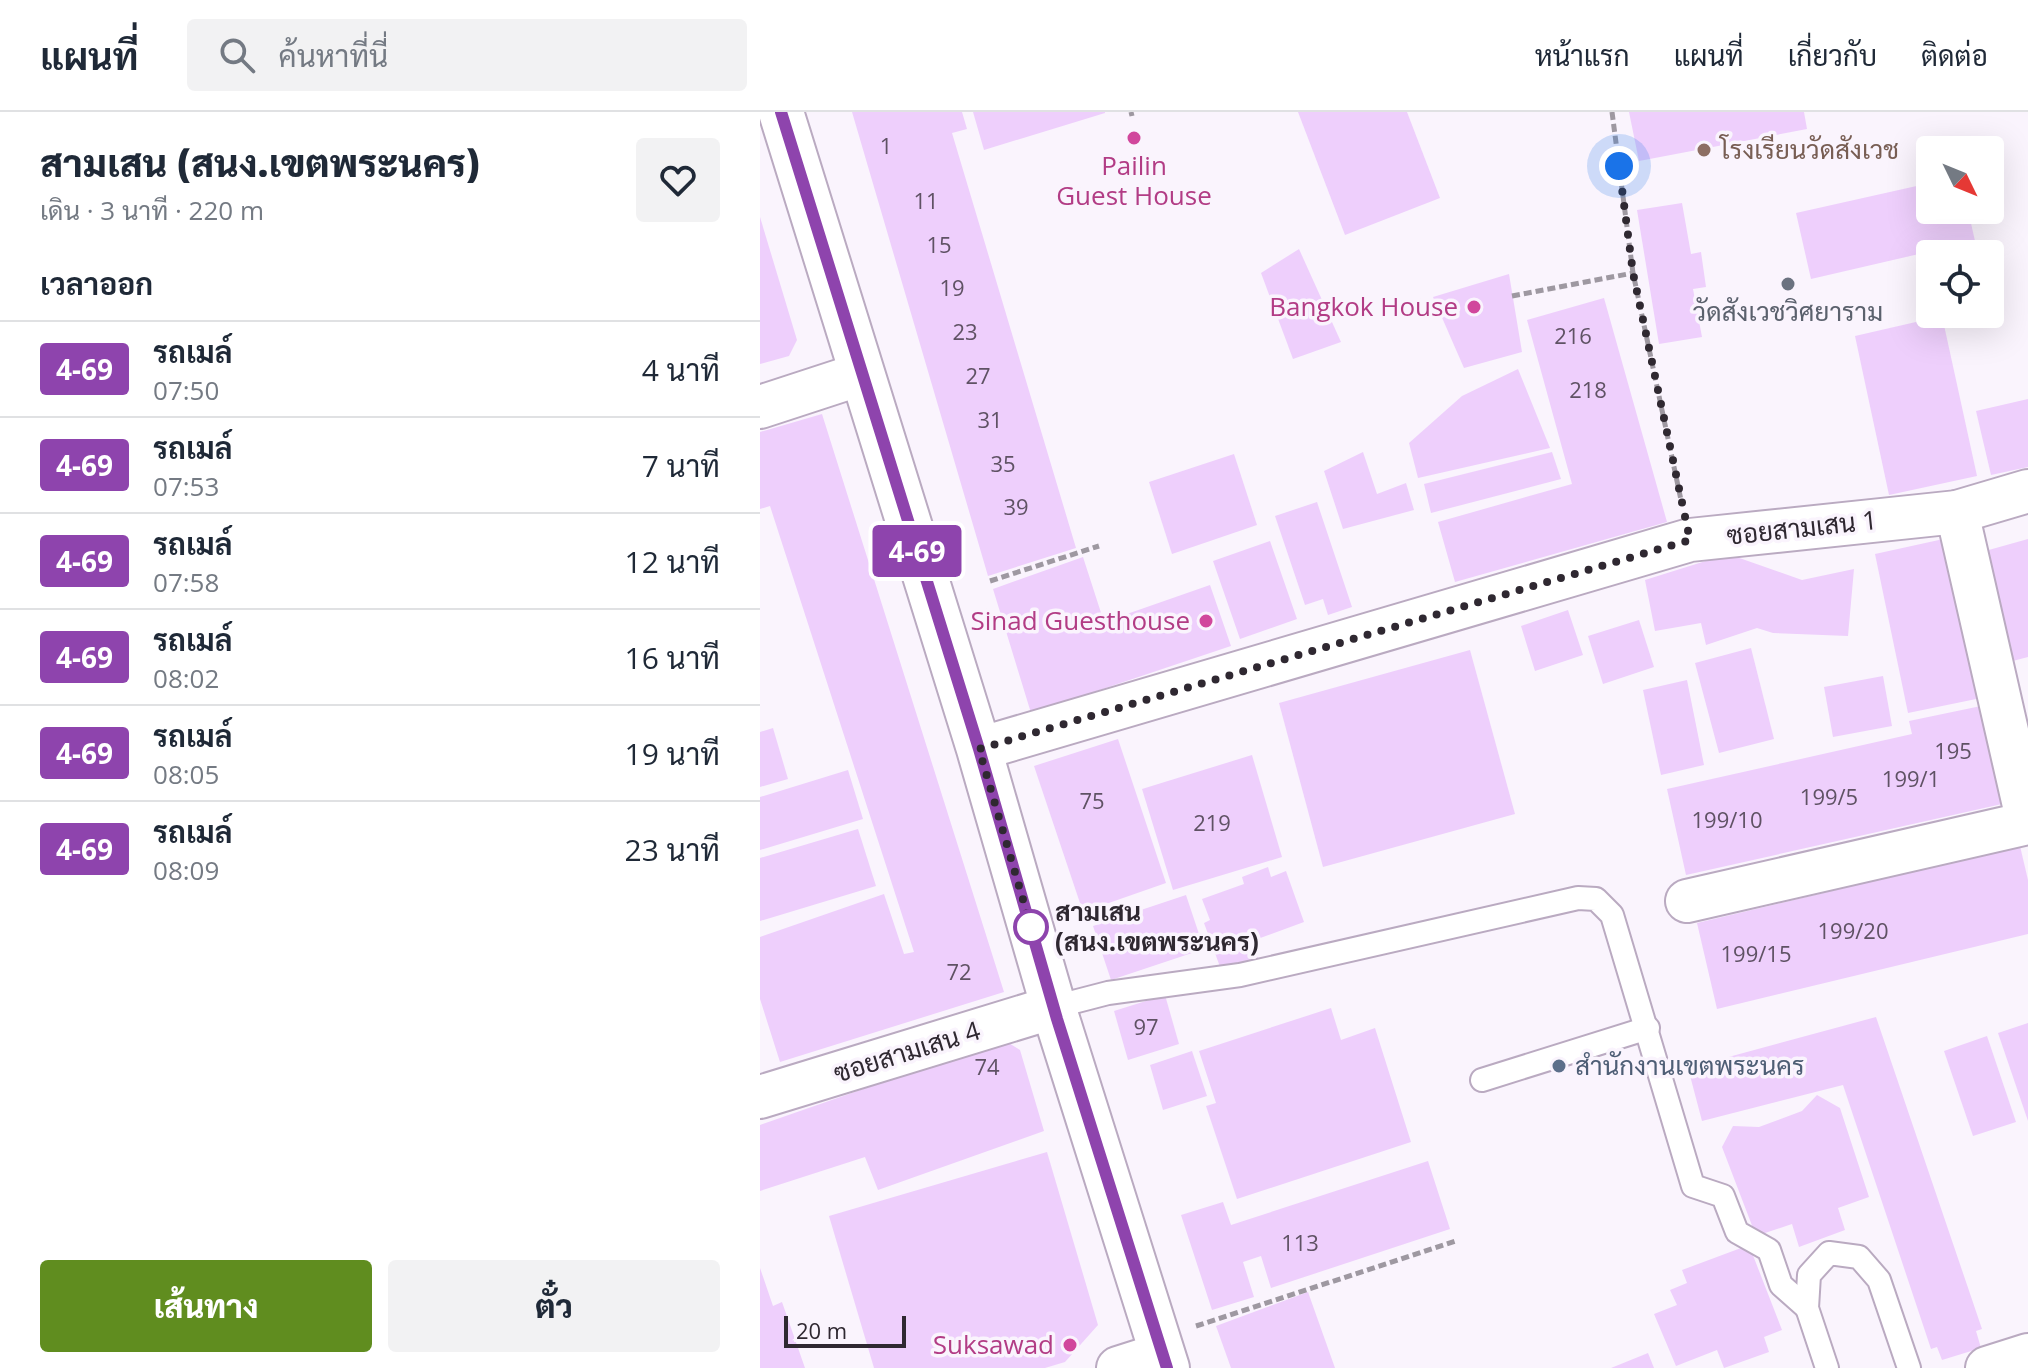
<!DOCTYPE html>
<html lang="th">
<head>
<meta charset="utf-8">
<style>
	body { margin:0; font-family:"Open Sans",Sarabun,sans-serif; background:#f2f2f3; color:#1f2937; height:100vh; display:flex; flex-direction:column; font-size:30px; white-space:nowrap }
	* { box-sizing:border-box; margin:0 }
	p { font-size:26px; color:#747a83 }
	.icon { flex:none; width:44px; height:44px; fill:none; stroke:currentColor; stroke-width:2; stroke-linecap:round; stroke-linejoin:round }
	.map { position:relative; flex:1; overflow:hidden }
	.panel { display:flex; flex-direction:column; background:#fff; width:760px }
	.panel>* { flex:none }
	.badge { padding:0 16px; border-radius:6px; font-size:28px; line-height:52px }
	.needle { width:52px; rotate:133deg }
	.buttons { position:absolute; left:1156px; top:24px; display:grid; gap:16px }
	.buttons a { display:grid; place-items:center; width:88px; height:88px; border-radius:8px; background:#fff; box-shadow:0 8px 32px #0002; font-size:40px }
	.scale { position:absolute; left:24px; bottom:20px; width:122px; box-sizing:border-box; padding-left:8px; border:4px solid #2f2831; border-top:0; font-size:22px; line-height:28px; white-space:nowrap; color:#2f2831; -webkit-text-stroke:6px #faf4fd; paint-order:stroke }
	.you { position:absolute; width:40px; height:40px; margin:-20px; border:6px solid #fff; border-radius:50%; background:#1a73e8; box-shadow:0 0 0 12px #1a73e833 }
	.map>.badge { position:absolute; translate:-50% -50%; box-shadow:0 0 0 4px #fff }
	h2 { padding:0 40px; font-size:30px; line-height:72px }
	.round { display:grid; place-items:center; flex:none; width:84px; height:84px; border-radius:8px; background:#f2f2f3 }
	.summary { display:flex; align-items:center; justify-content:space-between; height:136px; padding:0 40px }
	h1 { font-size:38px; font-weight:800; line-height:60px }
	.cta { display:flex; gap:16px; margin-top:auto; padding:16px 40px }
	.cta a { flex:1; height:92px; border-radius:8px; background:#608d1f; color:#fff; font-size:32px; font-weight:800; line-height:92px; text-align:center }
	.cta a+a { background:#f2f2f3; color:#1f2937 }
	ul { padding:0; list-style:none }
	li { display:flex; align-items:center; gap:24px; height:96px; padding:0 40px; border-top:2px solid #e0e1e3 }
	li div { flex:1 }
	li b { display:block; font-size:30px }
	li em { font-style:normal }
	li .badge { min-width:88px; font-weight:700; text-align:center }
	header { display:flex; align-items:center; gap:48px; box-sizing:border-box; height:112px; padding:0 40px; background:#fff; border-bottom:2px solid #e0e1e3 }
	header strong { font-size:38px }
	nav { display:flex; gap:44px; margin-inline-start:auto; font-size:28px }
	.search { width:560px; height:72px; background:#f2f2f3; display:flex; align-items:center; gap:20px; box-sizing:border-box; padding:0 28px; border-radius:8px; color:#747a83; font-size:30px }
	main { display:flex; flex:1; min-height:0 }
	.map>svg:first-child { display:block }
	.building { fill:#eecffc }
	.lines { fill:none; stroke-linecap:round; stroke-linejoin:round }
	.service-casing { stroke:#baaac1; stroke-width:26 }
	.minor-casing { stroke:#baaac1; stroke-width:46 }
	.secondary-casing { stroke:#baaac1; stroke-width:48 }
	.path { stroke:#9e98a1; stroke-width:5; stroke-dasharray:8 4; stroke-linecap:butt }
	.service { stroke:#fff; stroke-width:22 }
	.minor { stroke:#fff; stroke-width:42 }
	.secondary { stroke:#fff; stroke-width:44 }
	.line-casing { stroke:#fff; stroke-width:18 }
	.line { stroke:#8e44ad; stroke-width:12 }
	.walk { stroke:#2f2831; stroke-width:8; stroke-dasharray:0 14.4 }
	.hotel-dot { fill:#d1479c; stroke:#faf4fd; stroke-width:3 }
	.education-dot { fill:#8d6e63; stroke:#faf4fd; stroke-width:3 }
	.worship-dot { fill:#6b7280; stroke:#faf4fd; stroke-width:3 }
	.stop-dot { fill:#fff; stroke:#8e44ad; stroke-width:4 }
	.service-dot { fill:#5c6f8a; stroke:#faf4fd; stroke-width:3 }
	.labels { text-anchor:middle; stroke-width:7; stroke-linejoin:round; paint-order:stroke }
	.number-label { font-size:22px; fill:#5f5264 }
	.education-label { font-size:26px; fill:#785e54; stroke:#faf4fd; text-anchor:start }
	.hotel-label { font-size:26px; fill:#b23c85; stroke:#faf4fd; text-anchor:end }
	.worship-label { font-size:26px; fill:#5b616d; stroke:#faf4fd }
	.street-label { font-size:26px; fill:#2f2831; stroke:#faf4fd }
	.stop-label { font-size:26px; font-weight:bold; fill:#2f2831; stroke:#faf4fd; text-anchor:start }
	.service-label { font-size:26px; fill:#4e5e75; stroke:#faf4fd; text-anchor:start }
</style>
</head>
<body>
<header>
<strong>แผนที่</strong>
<div class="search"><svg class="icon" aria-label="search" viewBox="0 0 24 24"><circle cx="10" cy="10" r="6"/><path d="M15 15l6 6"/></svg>ค้นหาที่นี่</div>
<nav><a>หน้าแรก</a><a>แผนที่</a><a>เกี่ยวกับ</a><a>ติดต่อ</a></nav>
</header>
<main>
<section class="panel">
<div class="summary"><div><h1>สามเสน (สนง.เขตพระนคร)</h1><p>เดิน · 3 นาที · 220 m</p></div><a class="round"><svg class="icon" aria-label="heart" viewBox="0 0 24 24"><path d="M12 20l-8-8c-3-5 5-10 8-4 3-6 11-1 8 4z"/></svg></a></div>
<h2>เวลาออก</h2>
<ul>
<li><span class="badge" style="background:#8e44ad;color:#fff">4-69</span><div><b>รถเมล์</b><p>07:50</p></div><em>4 นาที</em></li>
<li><span class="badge" style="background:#8e44ad;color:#fff">4-69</span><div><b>รถเมล์</b><p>07:53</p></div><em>7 นาที</em></li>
<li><span class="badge" style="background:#8e44ad;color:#fff">4-69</span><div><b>รถเมล์</b><p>07:58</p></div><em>12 นาที</em></li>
<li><span class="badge" style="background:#8e44ad;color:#fff">4-69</span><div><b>รถเมล์</b><p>08:02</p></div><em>16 นาที</em></li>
<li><span class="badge" style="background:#8e44ad;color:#fff">4-69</span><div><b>รถเมล์</b><p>08:05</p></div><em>19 นาที</em></li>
<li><span class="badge" style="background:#8e44ad;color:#fff">4-69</span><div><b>รถเมล์</b><p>08:09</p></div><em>23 นาที</em></li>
</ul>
<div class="cta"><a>เส้นทาง</a><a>ตั๋ว</a></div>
</section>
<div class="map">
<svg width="1268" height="1256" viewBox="0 0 1268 1256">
	<rect width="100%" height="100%" fill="#faf4fd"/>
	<g class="building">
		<polygon points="92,0 202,0 207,17 192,21 316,436 228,464"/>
		<polygon points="213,0 345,0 345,1 224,38"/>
		<polygon points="538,0 647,0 680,86 585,123"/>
		<polygon points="869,0 1044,0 1047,17 879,49"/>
		<polygon points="1170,71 1170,98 1208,98 1215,129 1051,167 1036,101"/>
		<polygon points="922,91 931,142 941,140 946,175 933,177 942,225 899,232 877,98"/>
		<polygon points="0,105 37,228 29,244 0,252"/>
		<polygon points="539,137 581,230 533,247 501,161"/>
		<polygon points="749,162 762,240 704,256 673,185"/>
		<polygon points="844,186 907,410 695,470 678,410 812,372 767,208"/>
		<polygon points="1182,204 1217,364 1129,383 1095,224"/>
		<polygon points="758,257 790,336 658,366 649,331 702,284"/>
		<polygon points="1268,287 1268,355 1231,363 1216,299"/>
		<polygon points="62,302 244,880 20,950 0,887 0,825 124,782 144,842 154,840 10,394 0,397 0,320"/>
		<polygon points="603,340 617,382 646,371 654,398 583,417 564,359"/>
		<polygon points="792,340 801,367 671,401 664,372"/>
		<polygon points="474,342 497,413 412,442 389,370"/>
		<polygon points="557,390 592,495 568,503 563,487 545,493 515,404"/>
		<polygon points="1188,426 1221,586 1148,601 1115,442"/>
		<polygon points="1268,427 1268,545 1249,550 1218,441"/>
		<polygon points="510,429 537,507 480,527 453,449"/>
		<polygon points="968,442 1042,468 1094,457 1088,524 1013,521 997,516 946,533 941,511 895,519 885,468"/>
		<polygon points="323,445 344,510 450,473 471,534 271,601 233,477"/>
		<polygon points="808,498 823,543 775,559 761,514"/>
		<polygon points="879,508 894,555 843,572 828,524"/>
		<polygon points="991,536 1014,627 959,641 935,551"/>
		<polygon points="710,538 755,702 563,755 519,591"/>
		<polygon points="1123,564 1132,614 1073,625 1064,575"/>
		<polygon points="927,568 944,653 901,663 883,578"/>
		<polygon points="1221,594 1242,692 926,763 907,677 1152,622 1149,609"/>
		<polygon points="13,616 28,667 0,675 0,620"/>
		<polygon points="358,627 406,771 323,800 274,654"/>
		<polygon points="492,643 522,745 413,778 382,677"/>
		<polygon points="88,658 103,707 0,738 0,685"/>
		<polygon points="98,717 116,774 0,809 0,746"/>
		<polygon points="1260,734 1268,768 1268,822 957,897 937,811"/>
		<polygon points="508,755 511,765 526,759 544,810 492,829 499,849 463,863 444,811 450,808 442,787 484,772 482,765"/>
		<polygon points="426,783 444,837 351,868 333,814"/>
		<polygon points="405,883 419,932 368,948 354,899"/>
		<polygon points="571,896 581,928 615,916 651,1030 477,1087 446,994 456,991 439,939"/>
		<polygon points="1116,905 1222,1217 1216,1219 1221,1236 1182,1248 1177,1235 1171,1237 1083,973 942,1009 928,956"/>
		<polygon points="1268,911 1268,1009 1238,921"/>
		<polygon points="1227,924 1256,1010 1213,1024 1184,939"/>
		<polygon points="244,928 260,938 284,1019 118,1078 105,1045 0,1079 0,1013"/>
		<polygon points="432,939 447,984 403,998 390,953"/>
		<polygon points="1057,983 1080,996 1109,1085 1078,1096 1085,1118 1039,1135 1032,1112 996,1124 962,1035 973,1014 999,1015 1042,999"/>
		<polygon points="287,1040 338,1213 305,1250 285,1256 114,1256 69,1104"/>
		<polygon points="668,1049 690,1117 511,1176 501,1144 483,1150 494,1185 452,1198 421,1103 463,1090 471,1113"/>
		<polygon points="989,1133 1022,1218 1004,1225 1009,1240 964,1256 957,1238 916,1254 894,1202 917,1193 910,1178 927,1171 922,1158"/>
		<polygon points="0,1156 13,1194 22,1190 45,1256 0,1256"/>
		<polygon points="548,1180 575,1256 471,1256 456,1214"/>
		<polygon points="888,1241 894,1256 851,1256"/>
	</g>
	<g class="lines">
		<g class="service-casing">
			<g id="service">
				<polyline points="294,895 348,881 480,863 818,786 836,787 852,803 933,1074 963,1084 977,1120 1009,1138 1021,1173 1047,1196"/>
				<polyline points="722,968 888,916"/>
				<polyline points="1067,1256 1047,1196 1049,1163 1069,1141 1099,1145 1119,1168 1149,1256"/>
			</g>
		</g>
		<g class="minor-casing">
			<g id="minor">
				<polyline points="0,295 101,262"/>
				<polyline points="219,637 930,428 1197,400 1268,379"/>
				<polyline points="927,789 1268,711 1197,400"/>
				<polyline points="0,985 294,895"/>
				<polyline points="358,1256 402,1242"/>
				<polyline points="1227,1256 1268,1243"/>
			</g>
		</g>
		<g class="secondary-casing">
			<polyline id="secondary" points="21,0 219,637 297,907 407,1256"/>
		</g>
		<g class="path">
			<polyline points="371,0 372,4"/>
			<polyline points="852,0 873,161 921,388"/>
			<polyline points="752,184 873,161"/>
			<polyline points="230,469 339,434"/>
			<polyline points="436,1214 696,1129"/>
		</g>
		<use href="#service" class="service"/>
		<use href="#minor" class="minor"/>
		<use href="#secondary" class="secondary"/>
	</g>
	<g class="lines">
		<g class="line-casing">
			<polyline id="line" points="21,0 219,637 297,907 407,1256"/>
		</g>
		<use href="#line" class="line"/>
		<polyline class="walk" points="271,815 219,637 930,428 873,161 859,54"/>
	</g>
	<g class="hotel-dot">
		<circle cx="374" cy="26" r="8"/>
		<circle cx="714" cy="195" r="8"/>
		<circle cx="446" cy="509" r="8"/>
		<circle cx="310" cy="1233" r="8"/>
	</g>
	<circle class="education-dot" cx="944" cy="38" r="8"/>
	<circle class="worship-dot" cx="1028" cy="172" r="8"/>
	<circle class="stop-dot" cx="271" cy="815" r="16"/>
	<circle class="service-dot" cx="799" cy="954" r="8"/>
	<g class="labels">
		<g class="number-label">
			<text x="126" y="42">1</text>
			<text x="166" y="97">11</text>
			<text x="179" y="141">15</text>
			<text x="192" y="184">19</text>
			<text x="205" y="228">23</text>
			<text x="813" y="232">216</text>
			<text x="218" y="272">27</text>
			<text x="828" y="286">218</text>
			<text x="230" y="316">31</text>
			<text x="243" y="360">35</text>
			<text x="256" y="403">39</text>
			<text x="1193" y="647">195</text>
			<text x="1151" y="675">199/1</text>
			<text x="1069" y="693">199/5</text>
			<text x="332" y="697">75</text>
			<text x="967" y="716">199/10</text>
			<text x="452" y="719">219</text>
			<text x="1093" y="827">199/20</text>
			<text x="996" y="850">199/15</text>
			<text x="199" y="868">72</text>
			<text x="386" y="923">97</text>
			<text x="227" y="963">74</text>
			<text x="540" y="1139">113</text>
		</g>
		<g class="education-label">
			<text x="960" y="47">โรงเรียนวัดสังเวช</text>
		</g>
		<g class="hotel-label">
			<text x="374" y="63" text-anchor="middle">Pailin<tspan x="374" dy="30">Guest House</tspan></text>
			<text x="698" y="204">Bangkok House</text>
			<text x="430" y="518">Sinad Guesthouse</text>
			<text x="294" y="1242">Suksawad</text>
		</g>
		<g class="worship-label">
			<text x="1028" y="209">วัดสังเวชวิศยาราม</text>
		</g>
		<g class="street-label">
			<text transform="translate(1042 416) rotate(-6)" y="9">ซอยสามเสน 1</text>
			<text transform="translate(147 940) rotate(-17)" y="9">ซอยสามเสน 4</text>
		</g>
		<g class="stop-label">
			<text x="295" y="809">สามเสน<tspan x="295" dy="30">(สนง.เขตพระนคร)</tspan></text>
		</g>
		<g class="service-label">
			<text x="815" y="963">สำนักงานเขตพระนคร</text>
		</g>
	</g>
</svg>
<div class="buttons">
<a><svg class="needle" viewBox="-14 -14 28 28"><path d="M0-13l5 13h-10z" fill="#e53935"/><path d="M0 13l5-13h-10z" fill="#747a83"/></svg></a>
<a><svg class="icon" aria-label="locate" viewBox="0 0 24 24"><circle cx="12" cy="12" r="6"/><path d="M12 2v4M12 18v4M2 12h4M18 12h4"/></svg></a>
</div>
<div class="scale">20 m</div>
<div class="you" style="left:859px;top:54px"></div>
<b class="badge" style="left:157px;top:439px;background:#8e44ad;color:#fff">4-69</b>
</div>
</main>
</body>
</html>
